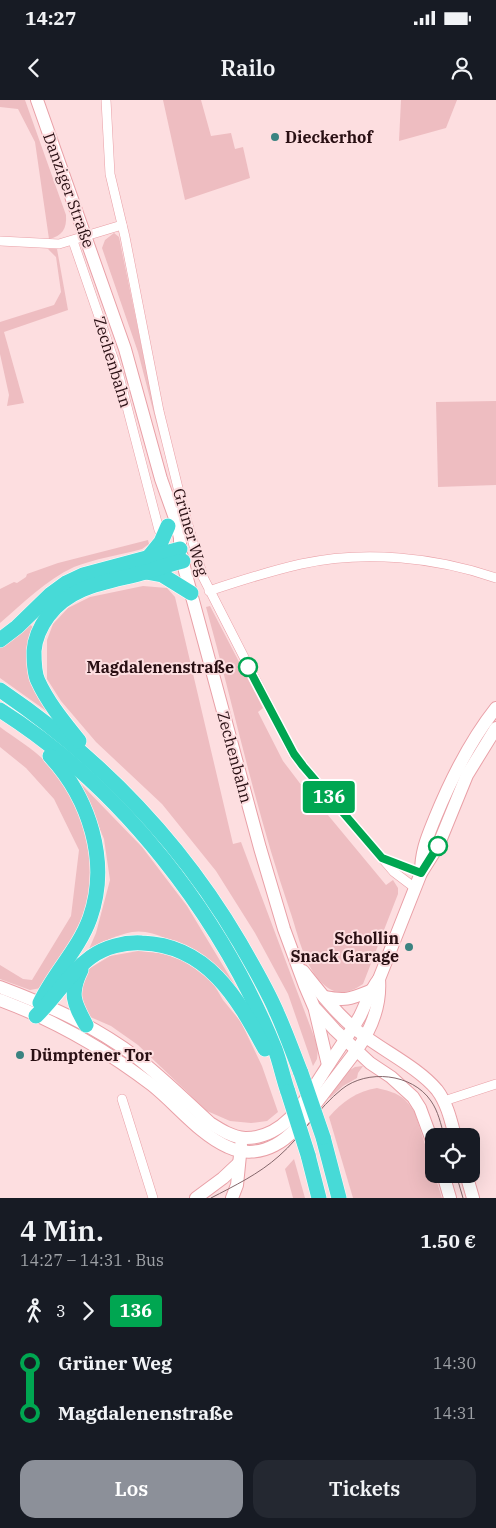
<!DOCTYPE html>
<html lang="de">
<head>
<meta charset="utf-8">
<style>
	body { margin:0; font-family:"IBM Plex Serif",serif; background:#242831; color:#f1f3f6; height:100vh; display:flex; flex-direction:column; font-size:19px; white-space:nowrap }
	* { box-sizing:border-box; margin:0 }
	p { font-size:16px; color:#9ea1a6 }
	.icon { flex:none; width:28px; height:28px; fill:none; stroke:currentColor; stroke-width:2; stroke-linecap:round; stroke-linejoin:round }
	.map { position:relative; height:1098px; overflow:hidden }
	.panel { display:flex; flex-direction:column; background:#171b24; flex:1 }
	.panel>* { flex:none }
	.badge { padding:0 10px; border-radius:4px; font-size:18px; line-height:32px }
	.buttons { position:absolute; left:425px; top:1028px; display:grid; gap:10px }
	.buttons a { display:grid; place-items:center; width:55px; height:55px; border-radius:10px; background:#171b24; box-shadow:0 5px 20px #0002; font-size:25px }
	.map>.badge { position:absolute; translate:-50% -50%; box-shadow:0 0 0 2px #fff }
	.legs { display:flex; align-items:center; gap:8px; height:55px; padding:0 20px; font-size:16px }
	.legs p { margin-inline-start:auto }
	.overview { display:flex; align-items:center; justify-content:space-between; height:85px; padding:0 20px }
	h1 { font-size:28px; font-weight:600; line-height:38px }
	.button { display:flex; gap:10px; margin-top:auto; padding:10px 20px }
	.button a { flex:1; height:58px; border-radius:15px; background:#8c9099; color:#fff; font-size:20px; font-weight:600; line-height:58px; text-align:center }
	.button a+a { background:#242831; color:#f1f3f6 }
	ul { padding:0 20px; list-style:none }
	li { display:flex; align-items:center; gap:18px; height:50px; font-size:19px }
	li i { display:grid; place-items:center; width:8px; height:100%; margin:0 6px; background:currentColor }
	li i::after { content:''; width:12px; height:12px; margin:-6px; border:4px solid; border-radius:50%; background:#171b24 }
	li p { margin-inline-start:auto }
	li:first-child i { background:linear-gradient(#0000 50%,currentColor 0) }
	li:last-child i { background:linear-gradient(currentColor 50%,#0000 0) }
	.status { display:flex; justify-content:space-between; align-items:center; height:35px; padding:0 25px; background:#171b24; direction:ltr }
	.status svg { height:14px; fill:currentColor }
	header { display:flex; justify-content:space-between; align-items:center; height:65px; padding:0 20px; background:#171b24; font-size:22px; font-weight:600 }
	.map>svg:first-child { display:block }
	.green { fill:#eebdc1 }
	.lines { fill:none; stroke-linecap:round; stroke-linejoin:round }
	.street-casing { stroke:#e9a0a7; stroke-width:10 }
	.secondary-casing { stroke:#e9a0a7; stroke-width:14 }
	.highway-casing { stroke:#fff; stroke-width:16 }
	.street { stroke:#fff; stroke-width:9 }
	.secondary { stroke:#fff; stroke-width:12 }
	.highway { stroke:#47dad7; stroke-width:15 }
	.tram { stroke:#84676b; stroke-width:1 }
	.highway-bridge-casing { stroke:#fff; stroke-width:16; stroke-linecap:butt }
	.highway-bridge { stroke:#47dad7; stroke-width:15 }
	.line-1-casing { stroke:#fff; stroke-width:11 }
	.line-1 { stroke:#00a651; stroke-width:8 }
	.poi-dot { fill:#3b8381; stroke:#fddee0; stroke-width:2 }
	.stop-1-dot { fill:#fff; stroke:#00a651; stroke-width:2.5 }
	.labels { text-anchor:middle; stroke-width:4; stroke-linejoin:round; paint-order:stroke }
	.poi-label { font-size:16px; font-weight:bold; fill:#290f13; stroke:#fddee0; text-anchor:start }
	.street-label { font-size:16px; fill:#290f13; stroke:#fddee0 }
	.stop-label { font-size:16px; font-weight:bold; fill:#290f13; stroke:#fddee0; text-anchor:end }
</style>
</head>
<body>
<div class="status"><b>14:27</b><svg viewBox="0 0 49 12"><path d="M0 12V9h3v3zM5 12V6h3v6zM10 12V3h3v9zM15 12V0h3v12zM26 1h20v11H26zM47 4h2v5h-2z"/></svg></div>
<header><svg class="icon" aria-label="back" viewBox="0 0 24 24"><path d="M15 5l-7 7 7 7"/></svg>Railo<svg class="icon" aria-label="person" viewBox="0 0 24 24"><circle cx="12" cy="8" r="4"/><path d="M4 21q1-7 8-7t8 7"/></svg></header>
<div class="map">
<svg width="496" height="1098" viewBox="0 0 496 1098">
	<rect width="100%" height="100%" fill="#fddee0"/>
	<g class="green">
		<path d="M0 0H25L66 115C67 129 62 136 49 139L35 42 18 9 0 7Z"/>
		<polygon points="163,0 201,0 211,36 231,33 235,49 243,47 250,78 185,100"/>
		<polygon points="401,0 457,0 446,28 399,41"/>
		<polygon points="114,133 119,137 161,341 138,252 102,148 105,140"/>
		<polygon points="48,149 57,149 68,210 4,232 24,303 7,306 9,295 0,254 0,222 54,205 61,192 56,157"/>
		<polygon points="496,301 496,385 438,387 436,302"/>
		<path d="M148 440 149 444 142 449C120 455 94 459 74 467 46 480 23 503 0 523V489L14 482 17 483 26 477 27 474 58 463Z"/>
		<polygon points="143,486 167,488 175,497 233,744 241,742 318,947 317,959 313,966 288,894 255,833 216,771 162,704 96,642 61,601 47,579 47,540 53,524 68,508 90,497"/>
		<path d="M210 506 263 608 258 612 283 661 302 686 309 681 319 692 313 697 386 785 393 780 398 788V794L363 884C347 895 334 896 320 881 303 862 298 834 290 811 256 712 234 608 206 507Z"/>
		<path d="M29 524 33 527C21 569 31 579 52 615L0 578V546Z"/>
		<path d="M0 627C15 638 33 649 46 662 83 698 105 770 83 820 72 844 55 866 41 888L30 890 0 879V865L23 879 32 880 71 816 79 750 54 699 26 668 0 647Z"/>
		<path d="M81 684 142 747 187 806 242 897C215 875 170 826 132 832 117 835 102 842 89 849L96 833 110 780 104 739Z"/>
		<polygon points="138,851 170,854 194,866 213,883 223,900 241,922 262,966 278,1012 267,1021 251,1023 230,1021 207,1011 138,945 111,926 88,916 79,898 87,870 110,856"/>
		<polygon points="363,966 358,973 357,978 343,986 330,998 329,997 350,970 355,967"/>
		<path d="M377 988C397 993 404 995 415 1013L442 1098H353L329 1017C342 1002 357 991 377 988Z"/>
		<polygon points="294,1059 305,1098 293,1098 285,1069"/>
	</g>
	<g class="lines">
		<g class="street-casing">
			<g id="street">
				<polyline points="106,0 110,74 125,137 159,311 182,404 203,477 294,655 394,772 415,788"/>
				<polyline points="0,141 59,144 122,125"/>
				<polyline points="73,141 118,272 159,430"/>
				<path d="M209 491C239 481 270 471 301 464 364 450 435 457 496 478"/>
				<polyline points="385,759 421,773"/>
				<polyline points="122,999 153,1098"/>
				<polyline points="444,1001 496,984"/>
			</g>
		</g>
		<g class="secondary-casing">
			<g id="secondary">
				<polyline points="37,0 125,249 161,379 176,421 180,438 180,449 185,471 260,748 284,829 305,886 314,907 335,930 370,963 391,977 413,997 420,1008 434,1046"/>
				<path d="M421 773C421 751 427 738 435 718 451 679 469 642 496 608"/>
				<path d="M303 871C319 891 335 912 354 928 379 949 417 966 437 990 447 1003 451 1021 455 1036"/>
				<path d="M0 887C48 905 95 926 136 957 162 977 186 1001 210 1023 221 1030 232 1037 245 1038 287 1039 309 994 329 964 339 948 351 932 360 916 367 902 369 892 379 879L421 773 438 746 467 675 496 628"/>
				<path d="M324 897C346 901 350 899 370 891"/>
				<path d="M0 900C54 920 106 950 152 985 176 1004 200 1035 228 1047 243 1054 260 1053 275 1045 293 1036 305 1017 317 1002 330 985 343 968 356 951 371 930 381 905 379 879"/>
				<polyline points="315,910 328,965"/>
				<polyline points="443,1074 450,1098"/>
				<polyline points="466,1074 473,1098"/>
				<polyline points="196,1098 223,1078 239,1063"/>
				<polyline points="232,1098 237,1085 241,1045"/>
			</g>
		</g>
		<g class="highway-casing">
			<g id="highway">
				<polyline points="148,458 161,442 168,426"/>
				<polyline points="146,472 162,475 191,493"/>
				<polyline points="0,540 17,527 51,494 66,483 83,475 180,449"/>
				<path d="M0 590C99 657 179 739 240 843 253 866 267 889 277 913 286 933 293 953 301 973"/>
				<path d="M0 610C122 687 221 816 275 949 280 962 283 978 288 992"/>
				<path d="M79 641C64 622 48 603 38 581 34 573 34 560 34 551 35 538 40 527 48 516 72 484 110 482 146 472 159 468 170 464 183 461"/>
				<path d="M81 870C69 894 74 903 86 925"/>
				<path d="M40 903C54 873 79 849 90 818 110 761 89 698 50 656"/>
				<path d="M36 916C56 897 69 873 91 857 105 847 124 842 142 843 207 845 237 897 265 949"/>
				<polyline points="323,1037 339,1098"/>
				<polyline points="308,1055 319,1098"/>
			</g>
		</g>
		<use href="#street" class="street"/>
		<use href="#secondary" class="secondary"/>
		<use href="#highway" class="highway"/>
		<g class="tram">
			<polyline points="456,1074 463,1098"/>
			<path d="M211 1098C234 1086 259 1074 279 1056 302 1036 318 1008 342 989 367 969 412 973 431 1001 438 1011 441 1024 444 1036"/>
		</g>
		<g class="highway-bridge-casing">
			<g id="highway-bridge">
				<polyline points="301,973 323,1037"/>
				<polyline points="288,992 308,1055"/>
			</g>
		</g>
		<use href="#highway-bridge" class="highway-bridge"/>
	</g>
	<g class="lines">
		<g class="line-1-casing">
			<polyline id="line-1" points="248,567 294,654 303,666 382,758 421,773 438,746"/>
		</g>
		<use href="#line-1" class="line-1"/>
	</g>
	<g class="poi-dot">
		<circle cx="275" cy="37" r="5"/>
		<circle cx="409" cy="847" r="5"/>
		<circle cx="20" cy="955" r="5"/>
	</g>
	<g class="stop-1-dot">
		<circle cx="248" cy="567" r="9"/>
		<circle cx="438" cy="746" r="9"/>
	</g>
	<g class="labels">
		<g class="poi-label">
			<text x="285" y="43">Dieckerhof</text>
			<text x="399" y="844" text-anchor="end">Schollin<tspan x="399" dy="18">Snack Garage</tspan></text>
			<text x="30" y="961">Dümptener Tor</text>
		</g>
		<g class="street-label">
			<text transform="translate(69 90) rotate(70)" y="6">Danziger Straße</text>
			<text transform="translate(113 262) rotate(73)" y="6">Zechenbahn</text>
			<text transform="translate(191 432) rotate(74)" y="6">Grüner Weg</text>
			<text transform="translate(235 657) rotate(75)" y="6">Zechenbahn</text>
		</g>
		<g class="stop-label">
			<text x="234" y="573">Magdalenenstraße</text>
		</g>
	</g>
</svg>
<div class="buttons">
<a><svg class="icon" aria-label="locate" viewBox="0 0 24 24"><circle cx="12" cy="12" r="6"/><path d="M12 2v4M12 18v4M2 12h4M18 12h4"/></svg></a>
</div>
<b class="badge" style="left:329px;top:697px;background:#00a651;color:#fff">136</b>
</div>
<section class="panel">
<div class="overview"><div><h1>4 Min.</h1><p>14:27 – 14:31 · Bus</p></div><b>1.50 €</b></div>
<div class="legs"><svg class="icon" aria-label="walk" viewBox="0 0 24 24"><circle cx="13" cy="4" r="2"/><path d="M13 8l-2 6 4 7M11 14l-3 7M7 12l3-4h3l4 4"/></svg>3<svg class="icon" aria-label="forward" viewBox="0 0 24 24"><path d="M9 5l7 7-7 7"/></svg><b class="badge" style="background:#00a651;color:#fff">136</b></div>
<ul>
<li><i style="color:#00a651"></i><b>Grüner Weg</b><p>14:30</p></li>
<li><i style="color:#00a651"></i><b>Magdalenenstraße</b><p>14:31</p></li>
</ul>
<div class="button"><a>Los</a><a>Tickets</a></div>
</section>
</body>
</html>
